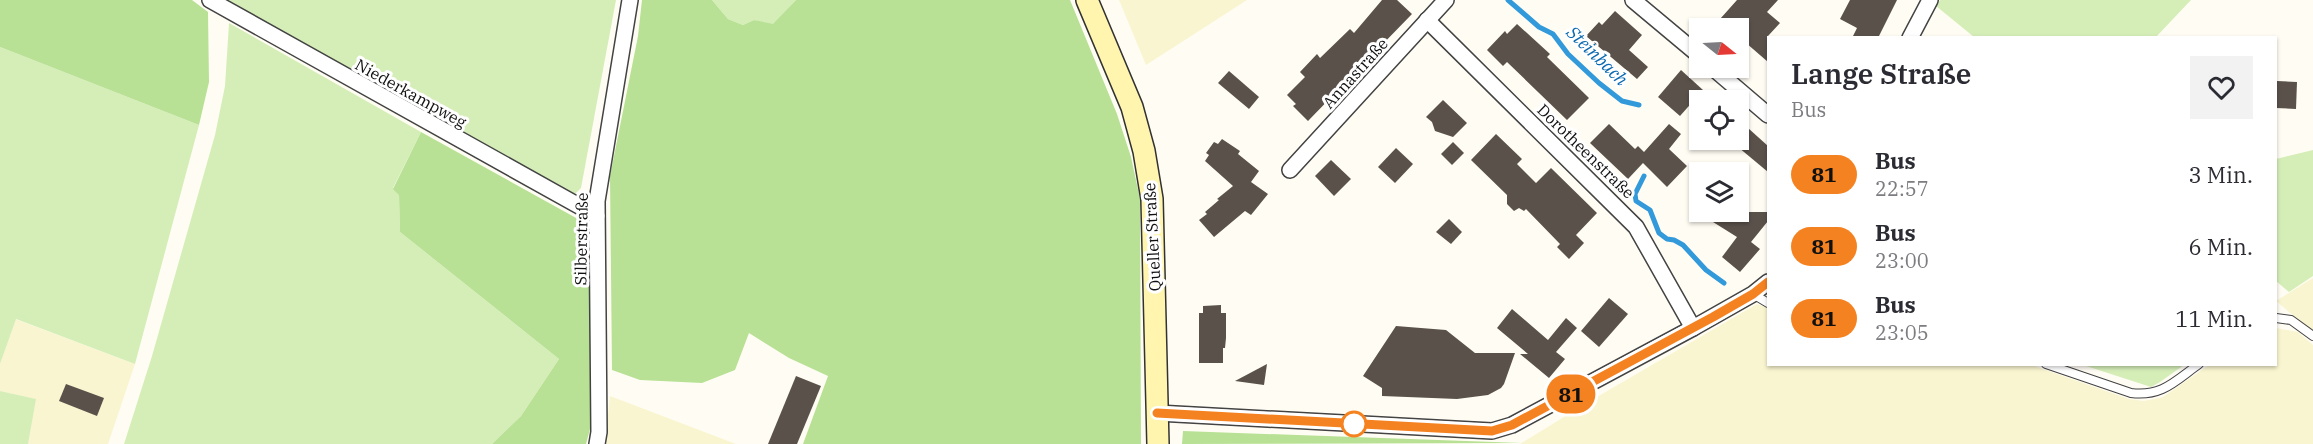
<!DOCTYPE html>
<html lang="de">
<head>
<meta charset="utf-8">
<style>
	body { margin:0; font-family:"IBM Plex Serif",serif; background:#f2f2f3; color:#2b2b33; height:100vh; display:flex; flex-direction:column; font-size:22px; white-space:nowrap }
	* { box-sizing:border-box; margin:0 }
	p { font-size:20px; color:#7c7c81 }
	.icon { flex:none; width:33px; height:33px; fill:none; stroke:currentColor; stroke-width:2; stroke-linecap:round; stroke-linejoin:round }
	.map { position:relative; flex:1; overflow:hidden }
	.panel { position:absolute; left:1767px; top:36px; width:510px; height:330px; display:flex; flex-direction:column; background:#fff; border-radius:0px; box-shadow:0 2px 4px #0004 }
	.panel>* { flex:none }
	.badge { padding:0 12px; border-radius:20px; font-size:21px; line-height:39px }
	.needle { width:39px; rotate:108deg }
	.buttons { position:absolute; left:1689px; top:18px; display:grid; gap:12px }
	.buttons a { display:grid; place-items:center; width:60px; height:60px; border-radius:0px; background:#fff; box-shadow:0 2px 4px #0004; font-size:30px }
	.map>.badge { position:absolute; translate:-50% -50%; box-shadow:0 0 0 3px #fff }
	.round { display:grid; place-items:center; flex:none; width:63px; height:63px; border-radius:0px; background:#f2f2f3 }
	.head { display:flex; align-items:center; justify-content:space-between; height:102px; padding:0 24px }
	h1 { font-size:28px; font-weight:600; line-height:45px }
	ul { padding:0; list-style:none }
	li { display:flex; align-items:center; gap:18px; height:72px; padding:0 24px }
	li div { flex:1 }
	li b { display:block; font-size:22px }
	li em { font-style:normal }
	li .badge { min-width:66px; font-weight:700; text-align:center }
	.map>svg:first-child { display:block }
	.farmland { fill:#f9f5d0 }
	.green { fill:#d5eeb8 }
	.forest { fill:#b8e195 }
	.lines { fill:none; stroke-linecap:round; stroke-linejoin:round }
	.stream { stroke:#3299db; stroke-width:5 }
	.building { fill:#5a514b }
	.lane-casing { stroke:#434343; stroke-width:10 }
	.street-casing { stroke:#434343; stroke-width:18 }
	.secondary-casing { stroke:#323232; stroke-width:24 }
	.lane { stroke:#fff; stroke-width:8 }
	.street { stroke:#fff; stroke-width:15 }
	.secondary { stroke:#fff5ae; stroke-width:21 }
	.line-casing { stroke:#fff; stroke-width:14 }
	.line { stroke:#f58220; stroke-width:9 }
	.stop-dot { fill:#fff; stroke:#f58220; stroke-width:3 }
	.labels { text-anchor:middle; stroke-width:6; stroke-linejoin:round; paint-order:stroke }
	.street-label { font-size:16px; fill:#101010; stroke:#fff }
	.water-label { font-size:18px; font-style:italic; fill:#0b69b0; stroke:#fff }
</style>
</head>
<body>
<div class="map">
<svg width="2313" height="444" viewBox="0 0 2313 444">
	<rect width="100%" height="100%" fill="#fffdf3"/>
	<g class="farmland">
		<polygon points="1119,0 1247,0 1146,65"/>
		<polygon points="2313,278 2313,332 2276,301"/>
		<polygon points="1757,304 1768,308 1768,364 2031,365 2129,399 2144,401 2163,397 2209,365 2276,364 2276,328 2298,332 2313,345 2313,444 1520,444 1590,401"/>
		<polygon points="15,319 135,364 108,444 28,444 35,399 0,391 0,364"/>
		<polygon points="610,396 736,444 605,444"/>
	</g>
	<g class="green">
		<polygon points="227,0 616,0 581,188 575,194 565,191"/>
		<polygon points="712,0 796,0 773,25 754,20 743,25 728,19"/>
		<polygon points="1940,0 2191,0 2156,37 1974,37 1936,6"/>
		<polygon points="229,23 421,132 393,188 399,194 400,232 559,359 521,416 492,444 124,444 152,356 215,135 225,86"/>
		<polygon points="0,47 199,125 135,364 16,319 0,364"/>
		<polygon points="2313,150 2313,276 2289,292 2276,281 2276,159"/>
		<polygon points="2083,365 2184,365 2160,382 2151,387"/>
		<polygon points="0,391 36,399 28,444 0,444"/>
	</g>
	<g class="forest">
		<polygon points="0,0 192,0 208,12 209,82 199,125 0,47"/>
		<polygon points="642,0 712,0 728,19 743,25 754,20 773,24 796,0 1070,0 1117,114 1131,157 1140,199 1141,444 803,444 828,376 789,358 749,333 735,370 702,383 640,380 612,370 610,176 638,36"/>
		<polygon points="421,132 587,224 593,366 590,429 586,444 492,444 521,416 559,359 400,232 399,195 393,189"/>
		<polygon points="1183,431 1522,443 1182,444"/>
	</g>
	<g class="lines">
		<g class="stream">
			<polyline points="1508,0 1539,27 1553,34 1568,54 1599,83 1622,101 1639,105"/>
			<polyline points="1644,176 1635,194 1636,201 1650,210 1659,233 1667,239 1674,240 1683,245 1706,270 1724,283"/>
		</g>
	</g>
	<g class="building">
		<polygon points="1382,0 1397,0 1412,14 1308,121 1293,106 1296,104 1287,95 1305,77 1300,72 1317,54 1320,58 1350,29 1354,33"/>
		<polygon points="1737,0 1778,0 1767,12 1780,23 1768,36 1768,62 1738,36 1738,28 1712,28"/>
		<polygon points="1850,0 1897,0 1878,38 1852,38 1857,28 1840,19"/>
		<polygon points="1615,11 1642,35 1629,50 1648,67 1637,79 1586,36 1599,22 1602,25"/>
		<polygon points="1517,24 1550,54 1547,57 1589,98 1567,120 1507,62 1503,66 1487,50 1505,31 1507,34"/>
		<polygon points="1681,70 1703,90 1680,116 1658,97"/>
		<polygon points="1229,71 1259,97 1249,109 1218,83"/>
		<polygon points="2277,81 2297,82 2296,109 2276,108"/>
		<polygon points="1443,100 1467,123 1453,137 1435,131 1432,122 1426,117"/>
		<polygon points="1609,124 1635,149 1638,146 1644,152 1669,124 1681,134 1669,149 1687,166 1667,187 1643,163 1628,179 1590,143"/>
		<polygon points="1748,128 1768,146 1768,172 1738,147 1738,139"/>
		<polygon points="1496,134 1522,159 1517,164 1536,183 1551,168 1597,213 1576,235 1584,243 1569,259 1557,247 1560,244 1526,209 1524,211 1519,208 1514,211 1507,204 1507,195 1471,160"/>
		<polygon points="1222,139 1240,151 1238,154 1259,171 1251,182 1268,194 1251,215 1245,211 1214,237 1199,220 1207,214 1205,212 1219,200 1217,199 1233,186 1205,161 1209,155 1206,153 1214,142 1218,144"/>
		<polygon points="1453,142 1464,153 1452,165 1441,154"/>
		<polygon points="1396,148 1413,164 1395,183 1378,167"/>
		<polygon points="1331,160 1351,179 1334,196 1315,176"/>
		<polygon points="1697,212 1768,212 1768,221 1751,242 1760,249 1740,272 1722,257 1737,237"/>
		<polygon points="1449,219 1462,232 1451,244 1436,232"/>
		<polygon points="1609,298 1628,314 1599,347 1581,331"/>
		<polygon points="1221,305 1221,313 1226,313 1226,338 1225,348 1223,348 1223,363 1199,363 1199,313 1203,313 1203,306"/>
		<polygon points="1512,309 1548,340 1566,318 1577,328 1556,352 1565,359 1549,378 1520,354 1528,354 1497,328"/>
		<polygon points="1396,326 1446,330 1475,353 1515,353 1504,384 1501,388 1488,395 1457,399 1382,396 1382,388 1363,376"/>
		<polygon points="1267,364 1264,385 1235,381"/>
		<polygon points="796,376 821,386 797,444 768,444"/>
		<polygon points="66,384 104,398 97,416 59,401"/>
	</g>
	<g class="lines">
		<g class="lane-casing">
			<g id="lane">
				<polyline points="1753,294 1768,303"/>
				<polyline points="2276,318 2291,320 2313,336"/>
				<path d="M2046 364 2131 393C2162 397 2175 381 2199 364"/>
			</g>
		</g>
		<g class="street-casing">
			<g id="street">
				<polyline points="210,0 597,216"/>
				<polyline points="1633,0 1700,56"/>
				<polyline points="1427,20 1636,227 1693,328"/>
				<polyline points="1910,38 1930,0"/>
				<polyline points="1713,68 1768,115"/>
				<polyline points="1290,170 1446,0"/>
				<polyline points="1157,413 1492,431 1512,425 1693,328 1753,294 1768,282"/>
				<polyline points="597,444 599,432 597,201 630,0"/>
			</g>
		</g>
		<g class="secondary-casing">
			<polyline id="secondary" points="1087,0 1132,107 1144,151 1152,199 1158,444"/>
		</g>
		<use href="#lane" class="lane"/>
		<use href="#street" class="street"/>
		<use href="#secondary" class="secondary"/>
	</g>
	<g class="lines">
		<g class="line-casing">
			<polyline id="line" points="1157,413 1492,431 1512,425 1713,317 1753,294 1768,282"/>
		</g>
		<use href="#line" class="line"/>
	</g>
	<circle class="stop-dot" cx="1354" cy="424" r="12"/>
	<g class="labels">
		<g class="street-label">
			<text transform="translate(1355 73) rotate(-48)" y="6">Annastraße</text>
			<text transform="translate(411 93) rotate(29)" y="6">Niederkampweg</text>
			<text transform="translate(1586 151) rotate(44)" y="6">Dorotheenstraße</text>
			<text transform="translate(1152 237) rotate(-93)" y="6">Queller Straße</text>
			<text transform="translate(581 239) rotate(-89)" y="6">Silberstraße</text>
		</g>
		<g class="water-label">
			<text transform="translate(1597 56) rotate(44)" y="6">Steinbach</text>
		</g>
	</g>
</svg>
<div class="buttons">
<a><svg class="needle" viewBox="-14 -14 28 28"><path d="M0-13l5 13h-10z" fill="#e53935"/><path d="M0 13l5-13h-10z" fill="#7c7c81"/></svg></a>
<a><svg class="icon" aria-label="locate" viewBox="0 0 24 24"><circle cx="12" cy="12" r="6"/><path d="M12 2v4M12 18v4M2 12h4M18 12h4"/></svg></a>
<a><svg class="icon" aria-label="layers" viewBox="0 0 24 24"><path d="M12 4l9 5-9 5-9-5zM3 14l9 5 9-5"/></svg></a>
</div>
<b class="badge" style="left:1571px;top:394px;background:#f58220;color:#111">81</b>
<section class="panel">
<div class="head"><div><h1>Lange Straße</h1><p>Bus</p></div><a class="round"><svg class="icon" aria-label="heart" viewBox="0 0 24 24"><path d="M12 20l-8-8c-3-5 5-10 8-4 3-6 11-1 8 4z"/></svg></a></div>
<ul>
<li><span class="badge" style="background:#f58220;color:#111">81</span><div><b>Bus</b><p>22:57</p></div><em>3 Min.</em></li>
<li><span class="badge" style="background:#f58220;color:#111">81</span><div><b>Bus</b><p>23:00</p></div><em>6 Min.</em></li>
<li><span class="badge" style="background:#f58220;color:#111">81</span><div><b>Bus</b><p>23:05</p></div><em>11 Min.</em></li>
</ul>
</section>
</div>
</body>
</html>
